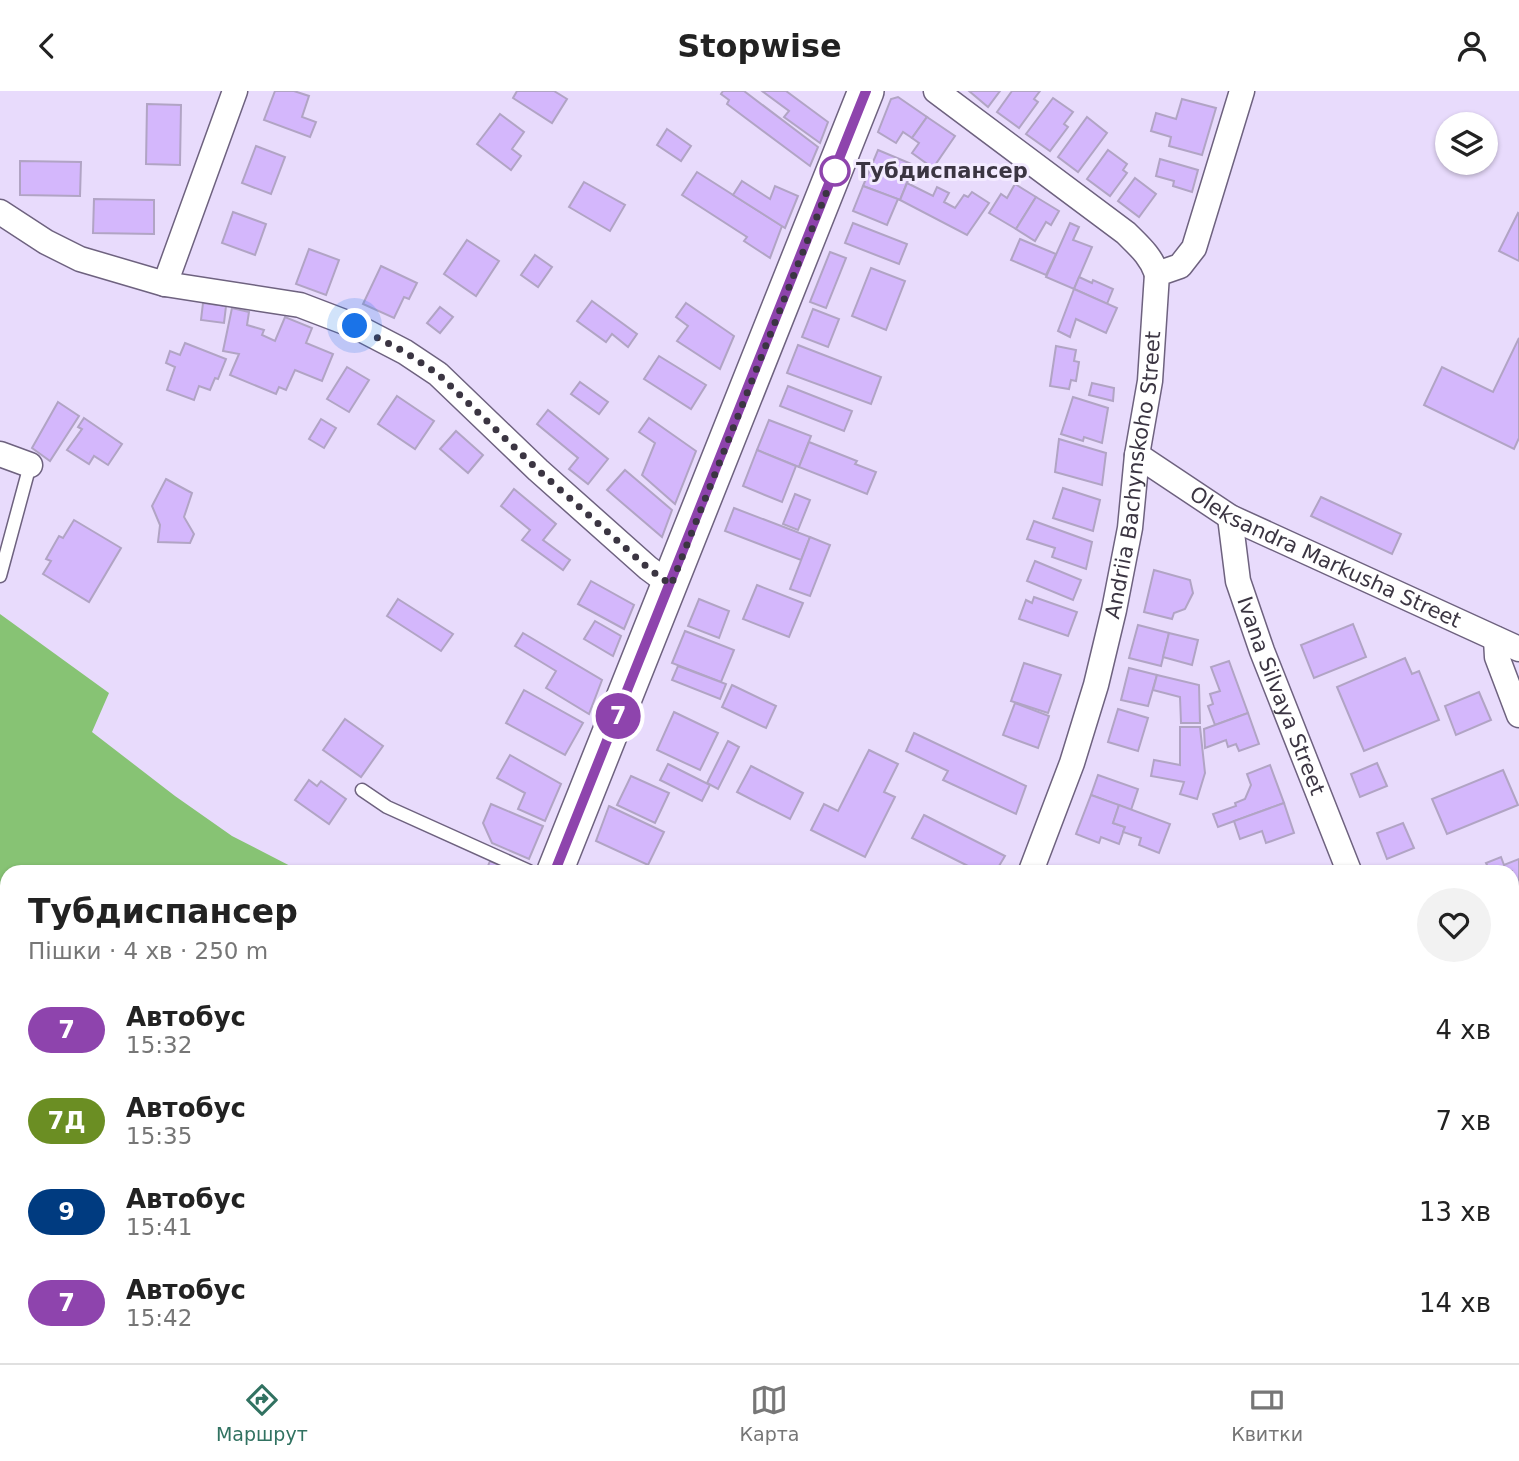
<!DOCTYPE html>
<html lang="uk">
<head>
<meta charset="utf-8">
<style>
	body { margin:0; font-family:"DejaVu Sans",sans-serif; background:#f2f2f2; color:#222; height:100vh; display:flex; flex-direction:column; font-size:26px; white-space:nowrap }
	* { box-sizing:border-box; margin:0 }
	p { font-size:23px; color:#767676 }
	.icon { flex:none; width:38px; height:38px; fill:none; stroke:currentColor; stroke-width:2; stroke-linecap:round; stroke-linejoin:round }
	.map { position:relative; flex:1; overflow:hidden }
	.details { position:absolute; left:0px; top:774px; width:1519px; height:499px; display:flex; flex-direction:column; background:#fff; border-radius:21px 21px 0 0; box-shadow:0 2px 5px #0004 }
	.details>* { flex:none }
	.badge { padding:0 14px; border-radius:23px; font-size:24px; line-height:46px }
	.controls { position:absolute; left:1435px; top:21px; display:grid; gap:14px }
	.controls a { display:grid; place-items:center; width:63px; height:63px; border-radius:50%; background:#fff; box-shadow:0 2px 5px #0004; font-size:35px }
	.you { position:absolute; width:35px; height:35px; margin:-18px; border:5px solid #fff; border-radius:50%; background:#1a73e8; box-shadow:0 0 0 10px #1a73e833 }
	.map>.badge { position:absolute; translate:-50% -50%; box-shadow:0 0 0 4px #fff }
	.round { display:grid; place-items:center; flex:none; width:74px; height:74px; border-radius:37px; background:#f2f2f2 }
	.head { display:flex; align-items:center; justify-content:space-between; height:119px; padding:0 28px }
	h1 { font-size:33px; font-weight:800; line-height:52px }
	ul { padding:0; list-style:none }
	li { display:flex; align-items:center; gap:21px; height:91px; padding:0 28px }
	li div { flex:1 }
	li b { display:block; font-size:26px }
	li em { font-style:normal }
	li .badge { min-width:77px; font-weight:700; text-align:center }
	header { display:flex; justify-content:space-between; align-items:center; height:91px; padding:0 28px; background:#fff; font-size:32px; font-weight:800 }
	.menu { display:flex; justify-content:space-around; align-items:center; height:98px; border-top:2px solid #e0e0e0; background:#fff; font-size:19px; color:#767676 }
	.menu a { display:grid; justify-items:center; gap:4px }
	.menu .active { color:#317261 }
	.map>svg:first-child { display:block }
	.built { fill:#e0d0f8 }
	.forest { fill:#87c374 }
	.building { fill:#d4b7fc; stroke:#b1a4c4; stroke-width:2 }
	.lines { fill:none; stroke-linecap:round; stroke-linejoin:round }
	.lane-casing { stroke:#6e627f; stroke-width:15 }
	.street-casing { stroke:#6e627f; stroke-width:27 }
	.secondary-casing { stroke:#6e627f; stroke-width:38 }
	.path { stroke:#9a90a8; stroke-width:4.5; stroke-dasharray:7 3.5; stroke-linecap:butt }
	.lane { stroke:#fff; stroke-width:12 }
	.street { stroke:#fff; stroke-width:24 }
	.secondary { stroke:#fff; stroke-width:35 }
	.line-casing { stroke:#fff; stroke-width:16 }
	.line { stroke:#8e44ad; stroke-width:10 }
	.walk { stroke:#3b3542; stroke-width:7; stroke-dasharray:0 12.6 }
	.stop-dot { fill:#fff; stroke:#8e44ad; stroke-width:3.5 }
	.labels { text-anchor:middle; stroke-width:6; stroke-linejoin:round; paint-order:stroke }
	.stop-label { font-size:21px; font-weight:bold; fill:#3b3542; stroke:#f3ebff; text-anchor:start }
	.street-label { font-size:21px; fill:#3b3542; stroke:#f3ebff }
</style>
</head>
<body>
<header><svg class="icon" aria-label="back" viewBox="0 0 24 24"><path d="M15 5l-7 7 7 7"/></svg>Stopwise<svg class="icon" aria-label="person" viewBox="0 0 24 24"><circle cx="12" cy="8" r="4"/><path d="M4 21q1-7 8-7t8 7"/></svg></header>
<div class="map">
<svg width="1519" height="1272" viewBox="0 0 1519 1272">
	<rect width="100%" height="100%" fill="#e8dbfc"/>
	<polygon class="built" points="1056,1265 1380,1265 1381,1272 1056,1272"/>
	<polygon class="forest" points="0,523 109,602 92,641 175,705 232,745 300,780 7,780 7,815 0,812"/>
	<g class="building">
		<polygon points="275,0 294,0 309,5 302,26 316,31 310,46 264,29"/>
		<polygon points="517,0 554,0 567,8 552,32 513,7"/>
		<polygon points="723,0 744,0 818,56 810,75 727,13 729,9 721,3"/>
		<polygon points="762,0 786,0 828,31 820,52 784,26 789,20"/>
		<polygon points="969,0 1000,0 988,16"/>
		<polygon points="1012,0 1040,0 1034,8 1038,11 1019,37 997,21"/>
		<polygon points="898,6 927,26 912,47 903,41 896,52 878,41 891,8"/>
		<polygon points="1053,7 1073,21 1064,33 1068,36 1050,60 1026,43"/>
		<polygon points="1182,8 1216,17 1202,64 1169,55 1171,46 1151,40 1156,22 1176,28"/>
		<polygon points="147,13 181,14 180,74 146,73"/>
		<polygon points="500,23 524,41 512,58 521,65 511,79 477,53"/>
		<polygon points="927,26 955,45 933,77 912,62 919,52 912,47"/>
		<polygon points="1087,26 1107,42 1078,81 1058,66"/>
		<polygon points="667,38 691,55 681,70 657,54"/>
		<polygon points="256,55 285,66 271,103 242,92"/>
		<polygon points="878,59 914,74 900,109 863,95"/>
		<polygon points="1108,59 1127,73 1123,79 1127,82 1110,105 1087,88"/>
		<polygon points="1160,68 1198,79 1192,101 1173,95 1174,90 1156,85"/>
		<polygon points="20,70 81,71 80,105 20,104"/>
		<polygon points="697,81 782,135 770,167 744,150 747,146 682,104"/>
		<polygon points="1135,87 1156,103 1139,126 1118,110"/>
		<polygon points="742,90 770,108 775,95 798,105 785,137 733,104"/>
		<polygon points="584,91 625,114 610,140 569,116"/>
		<polygon points="907,92 933,105 937,96 949,102 944,111 955,117 964,104 968,106 972,101 989,112 967,144 900,109"/>
		<polygon points="1015,93 1036,106 1016,138 989,122 1001,103 1007,107"/>
		<polygon points="863,95 898,108 887,134 853,120"/>
		<polygon points="1036,106 1059,120 1051,134 1046,131 1035,150 1016,138"/>
		<polygon points="94,108 154,109 154,143 93,142"/>
		<polygon points="233,121 266,133 255,164 222,152"/>
		<polygon points="1518,122 1519,123 1519,170 1499,160"/>
		<polygon points="853,132 907,153 899,173 845,152"/>
		<polygon points="1070,132 1079,136 1073,149 1092,156 1074,198 1046,186"/>
		<polygon points="1020,148 1056,163 1046,184 1011,169"/>
		<polygon points="467,149 499,170 476,205 444,183"/>
		<polygon points="309,158 339,169 326,204 296,193"/>
		<polygon points="830,161 846,167 826,217 810,211"/>
		<polygon points="535,164 552,176 538,196 521,184"/>
		<polygon points="381,175 417,192 409,208 404,206 394,227 363,213"/>
		<polygon points="871,177 905,190 886,239 852,225"/>
		<polygon points="1079,186 1092,192 1093,189 1113,198 1107,213 1074,198"/>
		<polygon points="1074,198 1117,217 1106,242 1076,228 1070,246 1058,240"/>
		<polygon points="592,210 637,243 628,256 612,243 606,251 577,230"/>
		<polygon points="203,212 226,215 224,232 201,229"/>
		<polygon points="686,212 734,245 720,278 677,250 688,235 676,226"/>
		<polygon points="440,216 453,226 440,242 427,232"/>
		<polygon points="232,217 249,221 247,234 264,239 262,244 275,250 285,226 312,237 306,252 333,263 322,290 295,279 286,299 279,296 276,303 230,284 239,263 223,260"/>
		<polygon points="813,218 839,228 828,256 802,246"/>
		<polygon points="1519,247 1519,347 1514,358 1424,314 1442,276 1493,301"/>
		<polygon points="185,252 226,268 218,288 215,287 210,299 199,295 194,309 167,299 175,276 166,272 170,260 180,264"/>
		<polygon points="798,254 881,286 871,313 787,282"/>
		<polygon points="1056,255 1076,259 1074,270 1079,271 1076,290 1071,289 1069,298 1050,295"/>
		<polygon points="659,265 706,294 691,318 644,288"/>
		<polygon points="347,276 369,289 349,321 327,308"/>
		<polygon points="580,291 608,311 599,323 571,303"/>
		<polygon points="1092,292 1114,297 1113,310 1089,304"/>
		<polygon points="788,295 852,320 844,340 780,315"/>
		<polygon points="397,305 434,330 415,358 378,333"/>
		<polygon points="1073,306 1108,317 1102,352 1084,346 1083,350 1061,343"/>
		<polygon points="58,311 79,325 50,370 32,357"/>
		<polygon points="548,319 608,368 588,393 569,378 578,367 537,333"/>
		<polygon points="84,327 122,353 108,374 94,365 89,373 67,359 82,338 78,336"/>
		<polygon points="649,327 696,360 675,413 642,384 655,352 639,341"/>
		<polygon points="321,328 336,337 324,357 309,348"/>
		<polygon points="769,329 811,345 799,376 757,359"/>
		<polygon points="456,340 483,364 468,382 440,358"/>
		<polygon points="1059,348 1106,362 1102,394 1055,381"/>
		<polygon points="809,351 857,370 855,373 876,381 867,403 799,376"/>
		<polygon points="757,359 796,375 782,411 743,395"/>
		<polygon points="625,379 672,419 662,446 607,399"/>
		<polygon points="166,388 192,402 184,426 194,443 190,452 158,451 160,434 152,415"/>
		<polygon points="1063,397 1100,409 1093,440 1053,427"/>
		<polygon points="514,398 556,433 543,449 570,469 563,479 522,449 530,439 501,415"/>
		<polygon points="795,403 810,409 798,439 783,433"/>
		<polygon points="1321,406 1401,443 1392,463 1311,425"/>
		<polygon points="734,417 810,446 801,469 725,440"/>
		<polygon points="74,429 121,457 89,511 43,483 51,470 46,468 59,445 63,447"/>
		<polygon points="1034,430 1092,451 1086,478 1052,466 1055,457 1027,448"/>
		<polygon points="810,446 830,454 810,505 790,498"/>
		<polygon points="1035,470 1081,489 1073,509 1027,490"/>
		<polygon points="1154,479 1190,489 1193,502 1185,518 1174,522 1172,528 1144,521"/>
		<polygon points="591,490 634,514 624,538 578,513"/>
		<polygon points="757,494 803,512 789,546 743,528"/>
		<polygon points="1034,506 1077,521 1068,545 1019,528 1026,509 1032,512"/>
		<polygon points="398,508 453,543 441,560 387,525"/>
		<polygon points="699,508 729,520 719,547 688,535"/>
		<polygon points="595,530 621,545 613,565 584,548"/>
		<polygon points="1353,533 1366,566 1314,587 1301,554"/>
		<polygon points="1138,534 1169,542 1161,575 1129,567"/>
		<polygon points="685,540 734,559 721,591 672,572"/>
		<polygon points="523,542 602,589 589,623 546,597 556,580 515,555"/>
		<polygon points="1169,542 1198,549 1192,574 1163,566"/>
		<polygon points="1405,567 1412,583 1419,580 1439,629 1364,660 1337,596"/>
		<polygon points="1229,570 1248,622 1215,634 1208,615 1213,613 1210,603 1220,600 1211,576"/>
		<polygon points="1024,572 1061,584 1048,622 1011,610"/>
		<polygon points="678,575 726,593 720,608 672,589"/>
		<polygon points="1129,577 1157,584 1148,615 1121,609"/>
		<polygon points="1157,584 1199,594 1200,632 1181,632 1180,606 1153,599"/>
		<polygon points="732,594 776,615 766,637 722,616"/>
		<polygon points="524,599 583,632 565,664 506,632"/>
		<polygon points="1479,601 1491,629 1456,644 1445,615"/>
		<polygon points="1015,612 1049,625 1038,657 1003,644"/>
		<polygon points="1118,618 1148,627 1138,660 1108,651"/>
		<polygon points="674,621 718,642 700,679 657,659"/>
		<polygon points="1248,622 1259,653 1239,660 1236,653 1228,656 1226,649 1205,657 1204,638"/>
		<polygon points="345,628 383,655 361,686 323,659"/>
		<polygon points="1180,636 1200,636 1205,682 1197,708 1180,703 1184,691 1151,685 1154,669 1180,674"/>
		<polygon points="914,642 1026,695 1016,723 943,689 948,680 906,660"/>
		<polygon points="728,650 739,656 718,698 707,692"/>
		<polygon points="869,659 898,673 884,701 895,706 865,766 811,739 824,713 838,720"/>
		<polygon points="510,664 561,693 545,730 518,718 525,702 497,687"/>
		<polygon points="1377,672 1387,695 1360,706 1351,683"/>
		<polygon points="668,673 710,694 702,710 660,689"/>
		<polygon points="1270,674 1284,712 1218,736 1213,723 1236,715 1235,712 1245,708 1251,694 1247,683"/>
		<polygon points="751,675 803,702 790,728 737,701"/>
		<polygon points="1503,679 1518,714 1447,743 1432,708"/>
		<polygon points="1098,684 1138,698 1131,719 1091,704"/>
		<polygon points="631,685 669,702 655,732 617,714"/>
		<polygon points="309,689 317,695 321,690 346,708 329,733 295,709"/>
		<polygon points="1091,704 1119,714 1113,732 1125,736 1119,753 1101,746 1099,752 1076,743"/>
		<polygon points="1284,712 1294,742 1266,752 1262,740 1240,748 1234,730"/>
		<polygon points="491,713 543,735 529,768 492,752 483,732"/>
		<polygon points="1119,714 1170,733 1159,762 1139,754 1141,747 1123,741 1125,736 1113,732"/>
		<polygon points="609,715 664,741 648,774 596,750"/>
		<polygon points="924,724 1005,765 996,780 978,780 912,747"/>
		<polygon points="1403,732 1414,757 1387,768 1377,742"/>
		<polygon points="1501,766 1504,774 1519,768 1519,810 1512,813 1512,780 1490,780 1486,772"/>
		<polygon points="490,770 513,780 486,780"/>
		<polygon points="1519,815 1519,856 1512,859 1512,818"/>
		<polygon points="1519,1156 1519,1182 1512,1185 1512,1159"/>
		<polygon points="1519,1194 1519,1231 1512,1220 1512,1198"/>
		<polygon points="327,1265 373,1265 387,1272 322,1272"/>
		<polygon points="749,1265 755,1267 782,1265 796,1270 746,1272"/>
		<polygon points="877,1265 980,1265 954,1266 954,1272 875,1272"/>
		<polygon points="1319,1265 1381,1265 1381,1272 1320,1272"/>
		<polygon points="1204,1267 1204,1272 1101,1272"/>
	</g>
	<g class="lines">
		<g class="lane-casing">
			<g id="lane">
				<polyline points="0,485 30,374"/>
				<polyline points="362,699 387,716 529,780"/>
			</g>
		</g>
		<g class="street-casing">
			<g id="street">
				<path d="M936 0 1126 142C1139 155 1151 165 1157 183"/>
				<polyline points="0,121 46,151 80,168 165,193 300,214 355,235 405,261 438,283 538,379 648,477 671,494"/>
				<polyline points="165,193 235,0"/>
				<polyline points="0,363 30,374"/>
				<path id="s1" d="M1137 364 1230 426 1519 558"/>
				<path id="s2" d="M1230 426 1238 490 1262 560 1349 780"/>
				<polyline points="1496,548 1497,566 1519,624"/>
				<path id="s3" d="M1031 780 1072 672 1096 594 1114 519 1130 437 1137 364 1150 290 1157 183 1180 175 1194 157 1242 0"/>
				<polyline points="1512,891 1519,888"/>
				<polyline points="1496,1265 1500,1272"/>
				<polyline points="835,1272 838,1265"/>
			</g>
		</g>
		<g class="secondary-casing">
			<g id="secondary">
				<polyline points="555,780 866,0"/>
				<polyline points="285,1272 290,1265"/>
			</g>
		</g>
		<polyline class="path" points="1425,1265 1427,1272"/>
		<use href="#lane" class="lane"/>
		<use href="#street" class="street"/>
		<use href="#secondary" class="secondary"/>
	</g>
	<g class="lines">
		<g class="line-casing">
			<polyline id="line" points="555,780 866,0"/>
		</g>
		<use href="#line" class="line"/>
		<polyline class="walk" points="355,235 405,261 438,283 538,379 648,477 671,494 835,80"/>
	</g>
	<circle class="stop-dot" cx="835" cy="80" r="14"/>
	<g class="labels">
		<g class="stop-label">
			<text x="856" y="87">Тубдиспансер</text>
		</g>
		<g class="street-label">
			<text dy="7" stroke="none"><textPath href="#s3" startOffset="411">Andriia Bachynskoho Street</textPath></text>
			<text dy="7" stroke="none"><textPath href="#s1" startOffset="215">Oleksandra Markusha Street</textPath></text>
			<text dy="7" stroke="none"><textPath href="#s2" startOffset="187">Ivana Silvaya Street</textPath></text>
		</g>
	</g>
</svg>
<div class="controls">
<a><svg class="icon" aria-label="layers" viewBox="0 0 24 24"><path d="M12 4l9 5-9 5-9-5zM3 14l9 5 9-5"/></svg></a>
</div>
<div class="you" style="left:355px;top:235px"></div>
<b class="badge" style="left:618px;top:625px;background:#8e44ad;color:#fff">7</b>
<section class="details">
<div class="head"><div><h1>Тубдиспансер</h1><p>Пішки · 4 хв · 250 m</p></div><a class="round"><svg class="icon" aria-label="heart" viewBox="0 0 24 24"><path d="M12 20l-8-8c-3-5 5-10 8-4 3-6 11-1 8 4z"/></svg></a></div>
<ul>
<li><span class="badge" style="background:#8e44ad;color:#fff">7</span><div><b>Автобус</b><p>15:32</p></div><em>4 хв</em></li>
<li><span class="badge" style="background:#6b8e23;color:#fff">7Д</span><div><b>Автобус</b><p>15:35</p></div><em>7 хв</em></li>
<li><span class="badge" style="background:#003b80;color:#fff">9</span><div><b>Автобус</b><p>15:41</p></div><em>13 хв</em></li>
<li><span class="badge" style="background:#8e44ad;color:#fff">7</span><div><b>Автобус</b><p>15:42</p></div><em>14 хв</em></li>
</ul>
</section>
</div>
<nav class="menu">
<a class="active"><svg class="icon" aria-label="directions" viewBox="0 0 24 24"><path d="M12 3l9 9-9 9-9-9zM9 14v-3h6M13 9l2 2-2 2"/></svg>Маршрут</a>
<a><svg class="icon" aria-label="map" viewBox="0 0 24 24"><path d="M3 6l6-2 6 2 6-2v14l-6 2-6-2-6 2zM9 4v14M15 6v14"/></svg>Карта</a>
<a><svg class="icon" aria-label="tickets" viewBox="0 0 24 24"><path d="M3 7h18v10H3zM15 7v10"/></svg>Квитки</a>
</nav>
</body>
</html>
